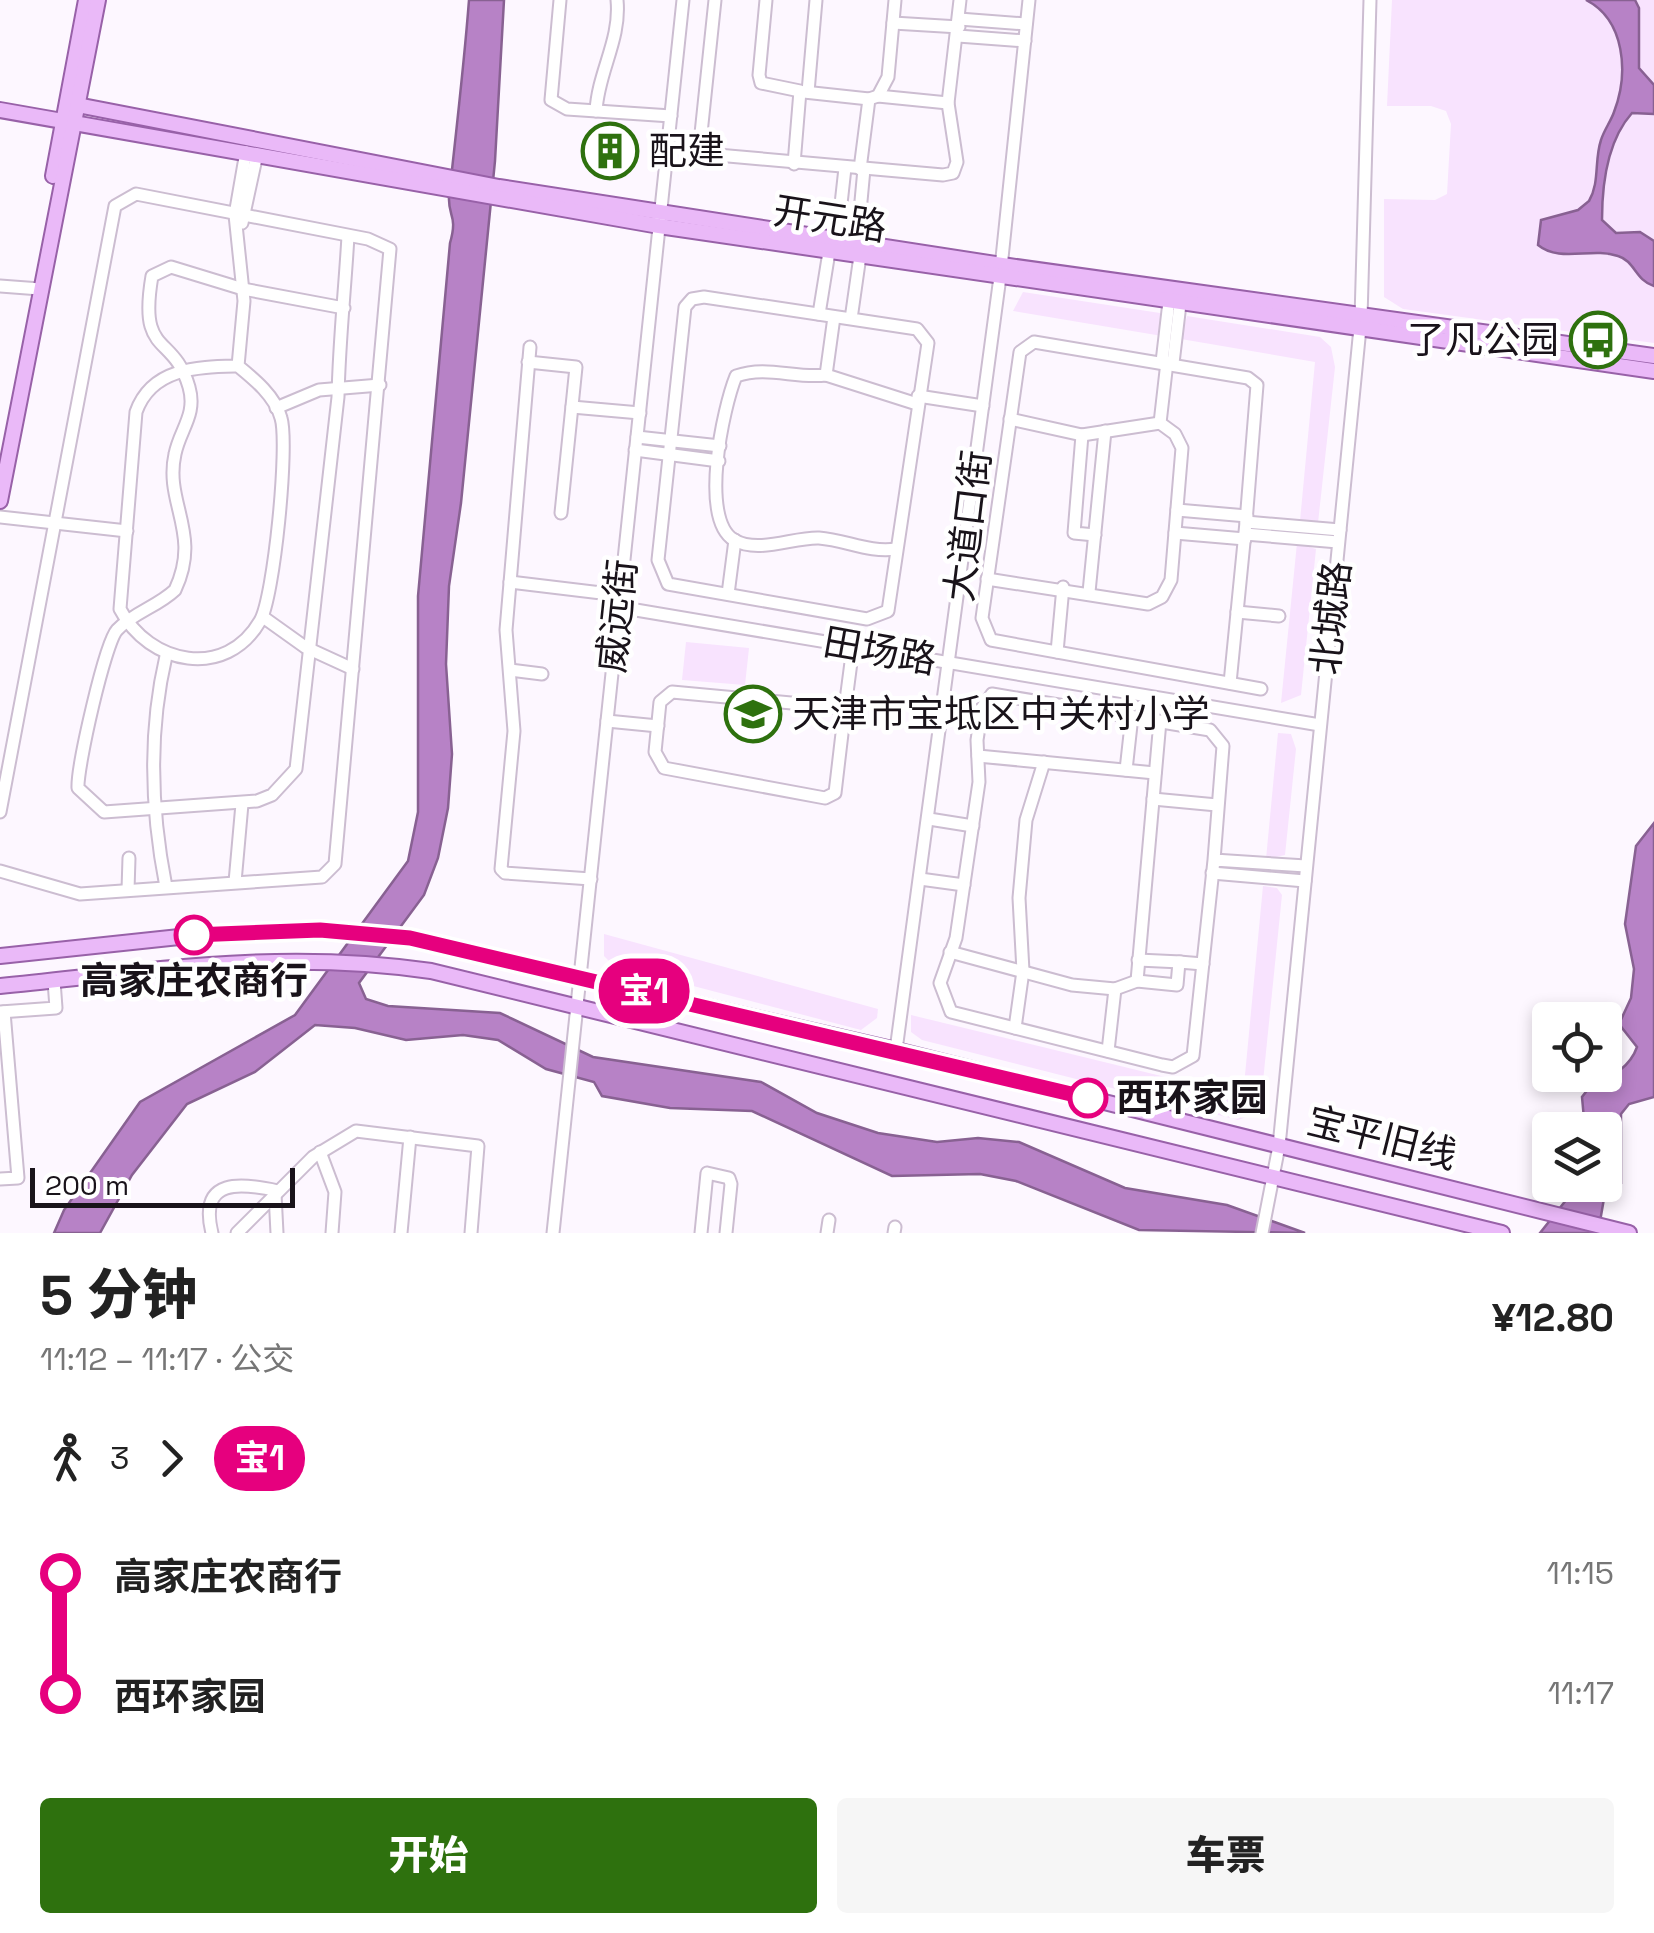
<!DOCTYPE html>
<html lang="zh">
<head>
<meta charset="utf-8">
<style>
	body { margin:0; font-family:"Space Grotesk","Noto Sans SC",sans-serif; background:#f6f6f6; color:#222; height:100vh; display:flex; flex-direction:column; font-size:38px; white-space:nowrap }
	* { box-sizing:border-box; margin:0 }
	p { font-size:32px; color:#767676 }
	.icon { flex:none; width:55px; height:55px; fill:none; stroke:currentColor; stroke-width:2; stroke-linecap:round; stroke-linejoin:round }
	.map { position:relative; height:1233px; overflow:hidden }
	.side { display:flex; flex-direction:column; background:#fff; flex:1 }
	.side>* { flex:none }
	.badge { padding:0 20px; border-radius:32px; font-size:35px; line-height:65px }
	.fabs { position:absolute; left:1532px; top:1002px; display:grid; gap:20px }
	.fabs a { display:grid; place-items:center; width:90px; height:90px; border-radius:10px; background:#fff; box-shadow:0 5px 15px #0003; font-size:50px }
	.scale { position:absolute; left:30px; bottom:25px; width:265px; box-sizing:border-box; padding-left:10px; border:5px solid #19131a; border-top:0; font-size:28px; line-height:35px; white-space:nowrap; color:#19131a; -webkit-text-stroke:8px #fff; paint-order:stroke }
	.map>.badge { position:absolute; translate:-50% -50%; box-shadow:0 0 0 5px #fff }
	.legs { display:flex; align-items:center; gap:15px; height:110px; padding:0 40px; font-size:32px }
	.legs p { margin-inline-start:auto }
	.summary { display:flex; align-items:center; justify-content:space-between; height:170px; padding:0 40px }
	h1 { font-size:55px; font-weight:800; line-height:75px }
	.button { display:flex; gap:20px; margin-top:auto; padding:20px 40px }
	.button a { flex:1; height:115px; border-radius:10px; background:#2e710e; color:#fff; font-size:40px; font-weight:800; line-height:115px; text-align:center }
	.button a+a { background:#f6f6f6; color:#222 }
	ul { padding:0 40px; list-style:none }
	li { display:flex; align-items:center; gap:35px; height:120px; font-size:38px }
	li i { display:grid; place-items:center; width:15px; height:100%; margin:0 12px; background:currentColor }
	li i::after { content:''; width:25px; height:25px; margin:-12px; border:8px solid; border-radius:50%; background:#fff }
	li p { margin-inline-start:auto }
	li:first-child i { background:linear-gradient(#0000 50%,currentColor 0) }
	li:last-child i { background:linear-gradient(currentColor 50%,#0000 0) }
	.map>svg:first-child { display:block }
	.green { fill:#f8e3fe }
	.water { fill:#b782c6; stroke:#886192; stroke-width:2.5 }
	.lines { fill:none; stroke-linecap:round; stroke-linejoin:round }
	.minor-casing { stroke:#ccbdd1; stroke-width:15 }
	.major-casing { stroke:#9861a8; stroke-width:18 }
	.minor { stroke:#fff; stroke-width:11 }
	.major { stroke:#eab9f8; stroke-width:14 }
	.line-1-casing { stroke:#fff; stroke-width:22 }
	.line-1 { stroke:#e6007e; stroke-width:15 }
	.stop-1-dot { fill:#fff; stroke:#e6007e; stroke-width:5 }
	.labels { text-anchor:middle; stroke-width:9; stroke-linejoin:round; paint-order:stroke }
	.poi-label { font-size:38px; fill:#19131a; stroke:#fff; text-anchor:start }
	.street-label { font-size:38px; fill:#19131a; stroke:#fff }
	.stop-label { font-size:38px; font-weight:bold; fill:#19131a; stroke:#fff }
</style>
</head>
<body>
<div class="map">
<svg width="1654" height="1233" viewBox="0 0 1654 1233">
	<rect width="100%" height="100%" fill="#fdf7ff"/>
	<g class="green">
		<polygon points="1392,0 1654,0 1654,343 1403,309 1384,297 1384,199 1435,200 1447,194 1451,124 1446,111 1431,106 1387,106"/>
		<polygon points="1023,292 1160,313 1162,336 1013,311"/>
		<polygon points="1187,316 1320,337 1331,347 1335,367 1318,523 1300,521 1315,362 1181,339"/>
		<polygon points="1297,543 1316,549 1301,695 1281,703"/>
		<polygon points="686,642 749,648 745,685 682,680"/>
		<polygon points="1278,733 1291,734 1296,749 1285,855 1266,859"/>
		<polygon points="1263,886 1277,888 1282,895 1261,1101 1254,1114 1238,1120 922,1040 911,1032 911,1015 1243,1096"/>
		<polygon points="604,934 878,1009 877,1018 861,1030 613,965 604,956"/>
	</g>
	<g class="water">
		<path d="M469 0H504L495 161 461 503 449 586 446 664 452 754 448 808 438 858 424 895 359 983 366 999 388 1006 500 1013 593 1057 761 1082 817 1113 878 1133 937 1142 978 1138 1019 1142 1125 1188 1227 1205 1305 1233 1139 1230 1016 1181 980 1174 892 1176 752 1111 670 1108 602 1096 594 1082 546 1069 498 1040 463 1035 406 1040 355 1028 315 1025 255 1072 187 1104 132 1175 100 1233H54L64 1210 140 1102 295 1015 408 861 418 812V596L450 243C458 215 448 217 449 197 456 132 464 66 469 0Z"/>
		<path d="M1586 0H1635L1639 8V68L1654 85V114L1632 113C1607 141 1602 184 1602 220L1616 233 1640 232 1654 241V286C1635 280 1635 261 1618 256 1591 247 1560 263 1538 245L1541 220 1578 210 1589 201C1600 182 1594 161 1601 140 1604 130 1611 121 1614 112 1629 73 1625 20 1586 0Z"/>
		<path d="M1654 823V1097L1629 1104 1621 1114V1183L1606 1187 1598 1233H1540L1578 1185H1605V1130H1585L1582 1097 1593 1083C1611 1080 1631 1065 1637 1047L1619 1024 1631 998 1634 969 1625 924 1636 846Z"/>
	</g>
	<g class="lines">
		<g class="minor-casing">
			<g id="minor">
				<polyline points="560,0 551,100 567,109 671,116"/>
				<polyline points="715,0 700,143 706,154 943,175 953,173 957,162 948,103 960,0"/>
				<polyline points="766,0 759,75 761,83 800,91 794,164"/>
				<polyline points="959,19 1026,24"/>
				<polyline points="893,23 959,27"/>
				<polyline points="958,36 1025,41"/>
				<polyline points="804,92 869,99"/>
				<polyline points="808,92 816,0"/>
				<polyline points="878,96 948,103"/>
				<path d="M596 111C598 72 621 40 617 0"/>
				<polyline points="860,169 869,99 878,96 888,77 895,0"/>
				<polyline points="242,223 257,154"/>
				<polyline points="837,240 845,168"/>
				<polyline points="857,244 864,169"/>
				<polyline points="0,286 40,289"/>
				<path d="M344 308 243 289 171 267 152 276C138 358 173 332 189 387 197 415 180 429 175 454 164 503 202 533 175 590 157 607 134 612 117 630 105 643 77 767 78 788L104 812 257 801 272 795 296 769 338 397C339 343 345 289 348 236"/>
				<polyline points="819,314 829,252"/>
				<path d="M834 317 826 375C795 379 767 365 736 376 723 408 699 519 734 540 759 554 793 537 819 538 846 540 869 553 896 549"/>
				<polyline points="851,319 704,297 692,299 685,307 658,560 668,584 867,619 888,611 928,343 917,329 851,319 860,256"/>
				<polyline points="530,347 506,630 514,731 501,869 505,873 591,879"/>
				<polyline points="528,362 576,367 561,513"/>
				<polyline points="1162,362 1169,302"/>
				<polyline points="1173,363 1180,304"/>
				<path d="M238 366C254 379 275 396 281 418 289 444 274 598 260 621 226 680 149 665 120 609L136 412C152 367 199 367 238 366L244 301 235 215 246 152"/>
				<polyline points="826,375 917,404"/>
				<polyline points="918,396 983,406"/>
				<polyline points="572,407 640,413"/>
				<polyline points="276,408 319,390 380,385"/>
				<polyline points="1010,419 1082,435 1160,423"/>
				<polyline points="1082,435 1074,533 1095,535"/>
				<polyline points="637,437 720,446"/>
				<polyline points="635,450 719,461"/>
				<polyline points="1177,510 1247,516"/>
				<polyline points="0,517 127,531"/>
				<polyline points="1175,533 1245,539"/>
				<polyline points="1245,534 1338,542"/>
				<polyline points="987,579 1148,604 1162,597 1171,580 1182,448 1175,434 1160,423 1167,362"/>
				<polyline points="510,582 618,595"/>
				<polyline points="1089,592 1105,431"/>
				<polyline points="728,594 735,540"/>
				<polyline points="618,607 1320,725"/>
				<polyline points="1237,612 1279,616"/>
				<polyline points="263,617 305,647 353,669"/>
				<polyline points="1057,652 1063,587"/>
				<polyline points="510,670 542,674"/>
				<polyline points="1230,683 1246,522"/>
				<polyline points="1261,689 991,640 982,618 1020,352 1034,342 1248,378 1257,385 1246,522 1340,530"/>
				<polyline points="845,708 835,793 825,798 664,768 655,752 660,702 672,692 845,708 853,647"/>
				<polyline points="607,721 658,726"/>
				<polyline points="978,756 1155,773"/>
				<polyline points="1126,770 1132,716"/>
				<polyline points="1153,799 1217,805"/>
				<polyline points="0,812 115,206 136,194 368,239 390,249 335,864 322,877 80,894 0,871"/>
				<polyline points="929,819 973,826"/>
				<polyline points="1214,860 1193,1056 1173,1067 1162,1065 951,1012 940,983 956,938 979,782 977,740 982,708 992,694 1210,730 1223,746 1214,860 1306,866"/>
				<polyline points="1212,873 1305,881"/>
				<polyline points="920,879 964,885"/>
				<polyline points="235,882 242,804"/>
				<path d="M166 887C151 811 148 733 166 656"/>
				<polyline points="128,890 129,858"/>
				<polyline points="950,952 1072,985 1115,989 1137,981 1177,985 1179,962 1203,964"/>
				<polyline points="1138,960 1181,962"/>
				<polyline points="1137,981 1160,721"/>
				<polyline points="0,1012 56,1008 54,981"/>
				<polyline points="1015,1028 1023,971 1019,898 1026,820 1044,762"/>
				<polyline points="896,1050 1000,277 1029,0"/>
				<polyline points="1108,1051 1115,989"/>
				<polyline points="320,1152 335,1192 332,1233"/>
				<polyline points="0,1179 18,1178 4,1012"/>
				<polyline points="275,1194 277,1233"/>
				<path d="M212 1233C198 1177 242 1183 278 1191"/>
				<polyline points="237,1233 313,1157 356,1131 478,1146 471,1233"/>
				<polyline points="401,1233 410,1137"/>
				<polyline points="553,1233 683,0"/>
				<polyline points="701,1233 707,1173 729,1178 731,1184 726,1233"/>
				<polyline points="827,1233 829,1220"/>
				<polyline points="894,1233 895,1227"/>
				<polyline points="1262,1233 1279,1146 1361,318 1370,0"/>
			</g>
		</g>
		<g class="major-casing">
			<g id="major">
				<polyline points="67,103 499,187 1002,265 1654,356"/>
				<polyline points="0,110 659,226 1654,371"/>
				<polyline points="53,176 86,0"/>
				<polyline points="0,501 98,0"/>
				<polyline points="0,956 217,933 320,931 409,938 896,1050 1629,1233"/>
				<path d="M0 986C151 971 278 949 431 971L1502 1233"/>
			</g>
		</g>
		<use href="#minor" class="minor"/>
		<use href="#major" class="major"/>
	</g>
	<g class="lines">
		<g class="line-1-casing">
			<polyline id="line-1" points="194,935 320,930 410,938 1088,1098"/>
		</g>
		<use href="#line-1" class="line-1"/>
	</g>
	<defs>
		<g id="building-ring" transform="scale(2.875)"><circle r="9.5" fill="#fff" stroke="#2e710e" stroke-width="1.5"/><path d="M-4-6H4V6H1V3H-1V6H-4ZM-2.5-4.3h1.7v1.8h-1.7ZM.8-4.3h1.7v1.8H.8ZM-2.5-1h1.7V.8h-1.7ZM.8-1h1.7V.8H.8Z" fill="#2e710e"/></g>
		<g id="bus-ring" transform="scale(2.875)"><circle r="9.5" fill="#fff" stroke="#2e710e" stroke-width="1.5"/><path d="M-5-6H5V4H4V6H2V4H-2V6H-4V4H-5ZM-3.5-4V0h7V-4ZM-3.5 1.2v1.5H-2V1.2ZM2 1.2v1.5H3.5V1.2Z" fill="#2e710e"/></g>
		<g id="school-ring" transform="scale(2.875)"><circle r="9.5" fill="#fff" stroke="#2e710e" stroke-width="1.5"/><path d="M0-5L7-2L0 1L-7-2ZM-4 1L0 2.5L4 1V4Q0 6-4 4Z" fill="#2e710e"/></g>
	</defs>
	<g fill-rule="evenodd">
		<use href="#building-ring" x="610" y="151"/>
		<use href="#bus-ring" x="1598" y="340"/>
		<use href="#school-ring" x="753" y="714"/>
	</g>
	<g class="stop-1-dot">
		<circle cx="194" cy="935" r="18"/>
		<circle cx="1088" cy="1098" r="18"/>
	</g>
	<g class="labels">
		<g class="poi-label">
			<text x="649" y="164">配建</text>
			<text x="1559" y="353" text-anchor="end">了凡公园</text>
			<text x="792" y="727">天津市宝坻区中关村小学</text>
		</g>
		<g class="street-label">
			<text transform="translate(830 219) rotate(9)" y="13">开元路</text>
			<text transform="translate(968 526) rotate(-83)" y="13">大道口街</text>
			<text transform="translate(617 616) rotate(-84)" y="13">威远街</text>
			<text transform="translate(1331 618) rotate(-84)" y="13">北城路</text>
			<text transform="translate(880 651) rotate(10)" y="13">田场路</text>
			<text transform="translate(1382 1138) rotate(14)" y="13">宝平旧线</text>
		</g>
		<g class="stop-label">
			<text x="194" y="994">高家庄农商行</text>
			<text x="1116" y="1111" text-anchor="start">西环家园</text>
		</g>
	</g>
</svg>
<div class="fabs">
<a><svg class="icon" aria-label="locate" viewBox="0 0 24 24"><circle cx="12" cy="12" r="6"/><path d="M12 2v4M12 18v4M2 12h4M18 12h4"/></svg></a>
<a><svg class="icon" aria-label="layers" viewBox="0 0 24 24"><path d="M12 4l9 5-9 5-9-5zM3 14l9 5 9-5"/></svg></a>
</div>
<div class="scale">200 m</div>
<b class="badge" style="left:644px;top:991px;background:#e6007e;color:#fff">宝1</b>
</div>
<section class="side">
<div class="summary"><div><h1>5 分钟</h1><p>11:12 – 11:17 · 公交</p></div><b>¥12.80</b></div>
<div class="legs"><svg class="icon" aria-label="walk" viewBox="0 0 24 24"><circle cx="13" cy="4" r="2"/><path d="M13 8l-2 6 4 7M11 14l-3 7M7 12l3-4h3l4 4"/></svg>3<svg class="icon" aria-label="forward" viewBox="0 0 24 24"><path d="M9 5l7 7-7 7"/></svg><b class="badge" style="background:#e6007e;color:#fff">宝1</b></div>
<ul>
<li><i style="color:#e6007e"></i><b>高家庄农商行</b><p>11:15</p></li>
<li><i style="color:#e6007e"></i><b>西环家园</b><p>11:17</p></li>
</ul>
<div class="button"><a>开始</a><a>车票</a></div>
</section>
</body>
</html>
